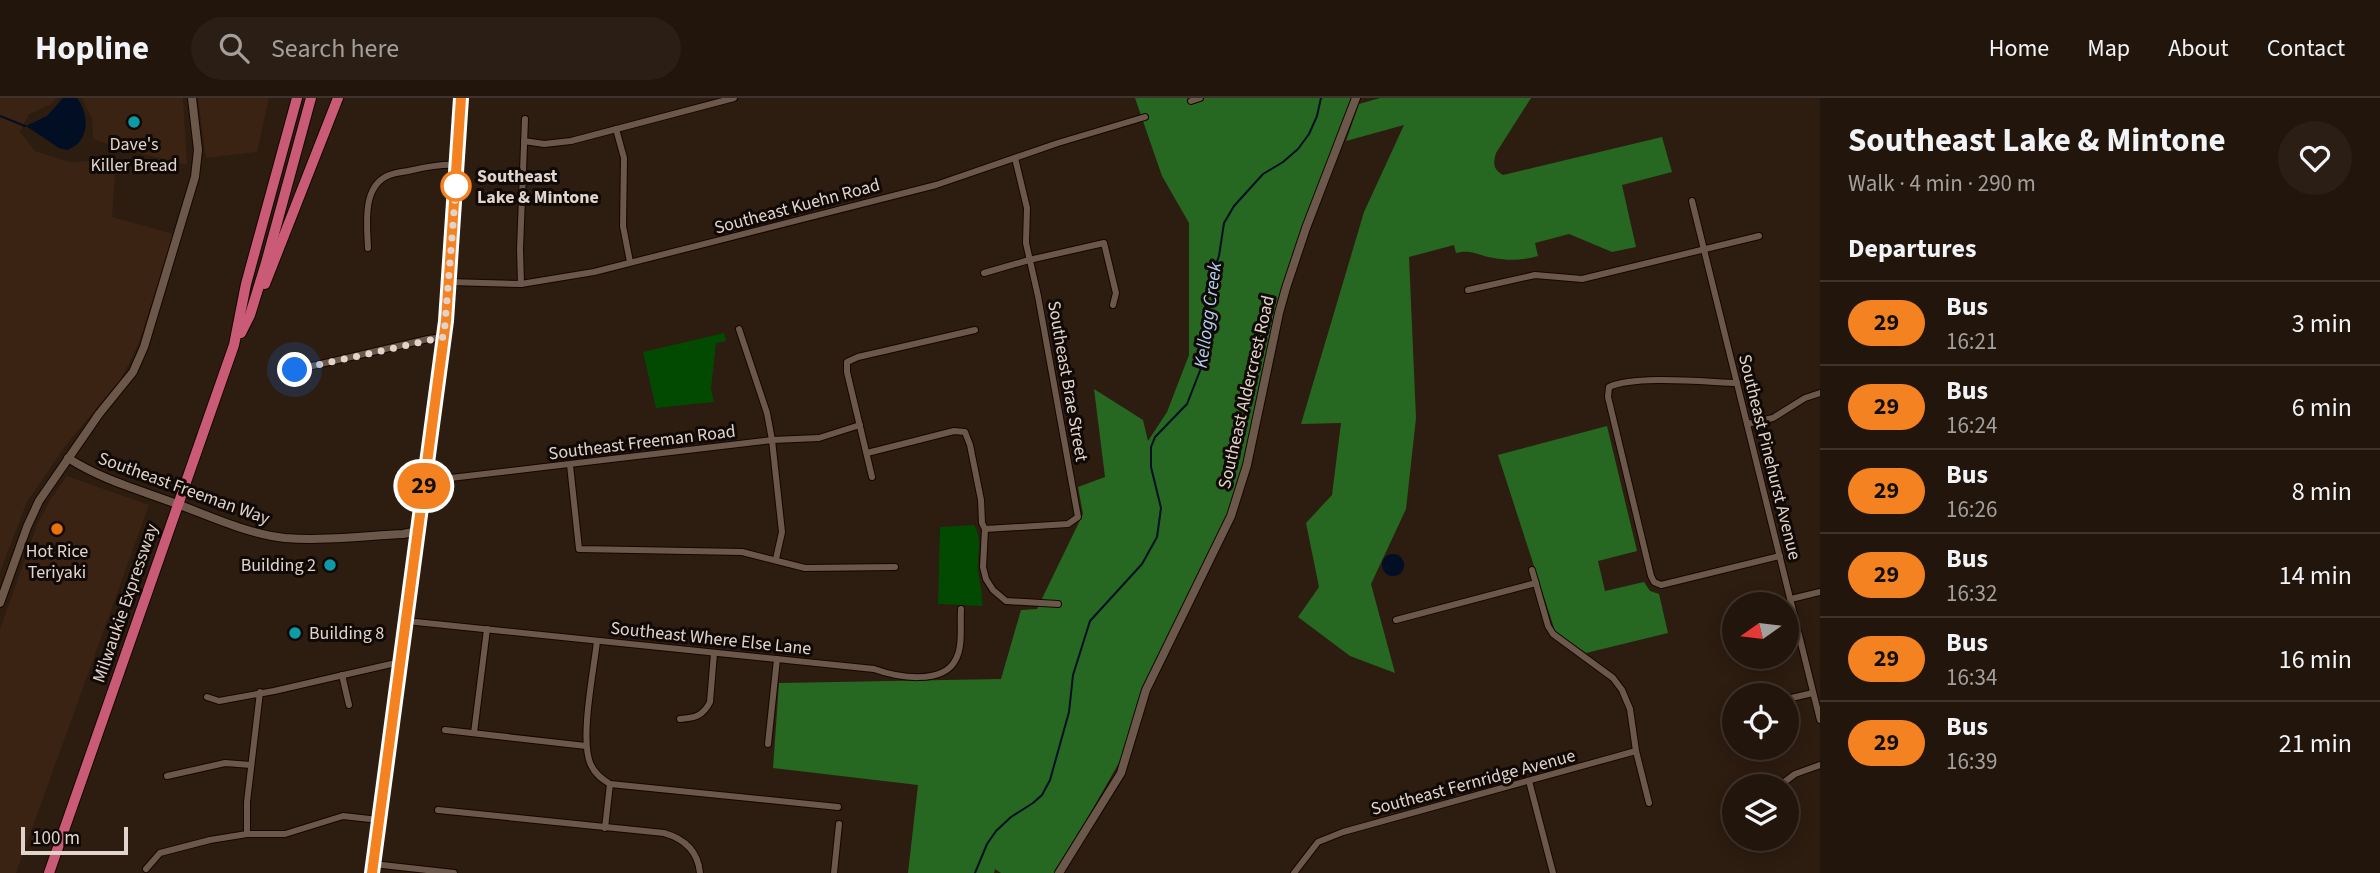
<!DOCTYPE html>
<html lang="en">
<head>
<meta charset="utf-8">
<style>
	body { margin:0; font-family:"Source Sans 3",sans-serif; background:#2a1e15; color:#f1f3f6; height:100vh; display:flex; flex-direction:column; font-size:26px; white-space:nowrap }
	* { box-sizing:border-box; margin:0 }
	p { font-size:23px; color:#a29f9d }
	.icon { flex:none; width:38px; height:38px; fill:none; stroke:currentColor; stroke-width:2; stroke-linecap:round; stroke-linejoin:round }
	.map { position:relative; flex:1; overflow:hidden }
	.panel { display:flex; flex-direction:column; background:#22150c; width:560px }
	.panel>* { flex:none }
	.badge { padding:0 14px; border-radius:23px; font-size:24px; line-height:46px }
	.needle { width:46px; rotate:256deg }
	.controls { position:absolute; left:1722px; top:494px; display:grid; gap:14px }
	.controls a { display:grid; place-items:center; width:77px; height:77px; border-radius:50%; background:#22150c; box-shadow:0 4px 18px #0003,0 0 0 2px #3f342d; font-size:35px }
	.scale { position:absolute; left:21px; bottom:18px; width:107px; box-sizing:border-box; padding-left:7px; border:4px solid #e0d4cc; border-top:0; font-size:19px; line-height:24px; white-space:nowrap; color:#e0d4cc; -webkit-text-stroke:5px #100905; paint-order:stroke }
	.you { position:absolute; width:35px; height:35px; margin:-18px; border:5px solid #fff; border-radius:50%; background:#1a73e8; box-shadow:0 0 0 10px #1a73e833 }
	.map>.badge { position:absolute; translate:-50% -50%; box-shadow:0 0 0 4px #fff }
	h2 { padding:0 28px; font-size:26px; line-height:63px }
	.round { display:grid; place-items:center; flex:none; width:74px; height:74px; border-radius:37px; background:#2a1e15 }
	.headline { display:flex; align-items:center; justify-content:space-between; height:119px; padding:0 28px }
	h1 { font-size:33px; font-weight:700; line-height:52px }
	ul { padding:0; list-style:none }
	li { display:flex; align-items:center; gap:21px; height:84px; padding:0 28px; border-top:2px solid #3f342d }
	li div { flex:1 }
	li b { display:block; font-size:26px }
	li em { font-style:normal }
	li .badge { min-width:77px; font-weight:700; text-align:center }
	header { display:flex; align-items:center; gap:42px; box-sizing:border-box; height:98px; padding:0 35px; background:#22150c; border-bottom:2px solid #3f342d }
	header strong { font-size:33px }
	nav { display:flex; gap:38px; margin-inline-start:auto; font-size:24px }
	.search { width:490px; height:63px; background:#2a1e15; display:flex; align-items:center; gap:18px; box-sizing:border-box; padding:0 24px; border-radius:38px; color:#a29f9d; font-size:26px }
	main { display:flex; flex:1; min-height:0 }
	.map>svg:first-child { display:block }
	.built { fill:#3a2313 }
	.green { fill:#024a01 }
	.forest { fill:#266822 }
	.water { fill:#010e23 }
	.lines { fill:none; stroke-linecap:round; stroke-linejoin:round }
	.stream { stroke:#010e23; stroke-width:2 }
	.minor-casing { stroke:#150600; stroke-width:8 }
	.tertiary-casing { stroke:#150600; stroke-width:10 }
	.secondary-casing { stroke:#150600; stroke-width:10 }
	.trunk-casing { stroke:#150600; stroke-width:12 }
	.minor { stroke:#6c584a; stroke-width:6 }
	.tertiary { stroke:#6c584a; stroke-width:8 }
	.secondary { stroke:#6c584a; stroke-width:9 }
	.trunk { stroke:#ca5b76; stroke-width:10 }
	.line-casing { stroke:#fff; stroke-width:16 }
	.line { stroke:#f58220; stroke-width:10 }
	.walk { stroke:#e0d4cc; stroke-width:7; stroke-dasharray:0 12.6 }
	.culture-dot { fill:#0f9aa8; stroke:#100905; stroke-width:2.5 }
	.stop-dot { fill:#fff; stroke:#f58220; stroke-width:3.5 }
	.food-dot { fill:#e8710a; stroke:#100905; stroke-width:2.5 }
	.labels { text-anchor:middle; stroke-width:6; stroke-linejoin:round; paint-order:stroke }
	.poi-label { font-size:18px; fill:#e0d4cc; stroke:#100905 }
	.stop-label { font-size:18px; font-weight:bold; fill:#e0d4cc; stroke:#100905; text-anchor:start }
	.street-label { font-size:18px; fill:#e0d4cc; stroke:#100905 }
	.water-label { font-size:19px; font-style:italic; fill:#b1cff4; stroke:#100905 }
</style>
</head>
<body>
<header>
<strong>Hopline</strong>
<div class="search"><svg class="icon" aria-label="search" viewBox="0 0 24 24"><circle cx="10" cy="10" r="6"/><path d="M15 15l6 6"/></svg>Search here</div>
<nav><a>Home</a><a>Map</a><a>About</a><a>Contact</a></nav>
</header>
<main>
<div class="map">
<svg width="1820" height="775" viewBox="0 0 1820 775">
	<rect width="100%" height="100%" fill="#2d1c10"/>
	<g class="built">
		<polygon points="0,0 57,0 50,7 29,16 20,34 35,53 69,64 116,62 112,119 174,136 138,247 121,281 66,347 27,404 0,474"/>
		<polygon points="82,0 183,0 187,67 126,52 93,41 92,21"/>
		<polygon points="198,0 269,0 257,54 206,60"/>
		<polygon points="67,378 149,407 16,775 0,775 0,531 37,427 50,402"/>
	</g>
	<g class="green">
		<polygon points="724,235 726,243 716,245 711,291 714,304 656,310 643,254"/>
		<path d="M974 427C983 441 977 458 978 473 980 486 983 495 982 508L938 506 940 429Z"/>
	</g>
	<g class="forest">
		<polygon points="1135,0 1355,0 1281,196 1235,400 1137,605 1124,656 1056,775 1001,775 995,771 994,775 908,775 918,687 773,670 779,585 1001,581 1021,512 1037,511 1083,416 1078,389 1105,379 1094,291 1143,322 1148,343 1167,314 1189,257 1189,125 1162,78"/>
		<path d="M1380 0H1531L1496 55C1493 66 1493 71 1503 77L1662 39 1672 74 1622 87 1636 149 1612 154 1569 136 1535 145 1538 158C1524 162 1509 163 1494 160 1478 158 1473 151 1456 155L1454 147 1409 159 1416 320 1406 411 1371 486 1395 575 1350 558 1298 519 1319 489 1306 425 1332 397 1341 325 1301 326 1364 114 1404 27 1346 43 1359 6Z"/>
		<polygon points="1607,328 1637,453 1598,463 1605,493 1644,484 1650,493 1659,496 1668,535 1586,555 1555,533 1498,357"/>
	</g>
	<g class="water">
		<path d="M63 0H77C90 17 90 44 67 52L59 50 26 28 47 18Z"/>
		<circle cx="1393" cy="467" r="11"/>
	</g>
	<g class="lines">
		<g class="stream">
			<polyline points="0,18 25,28"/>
			<polyline points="975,775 987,746 996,733 1011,719 1033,705 1042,697 1050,682 1069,614 1073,577 1090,523 1142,466 1157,439 1161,410 1151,369 1151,349 1155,339 1187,306 1203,265 1206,194 1219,158 1224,125 1234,108 1263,76 1283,64 1298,51 1309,36 1317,18 1321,0"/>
		</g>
		<g class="minor-casing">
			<g id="minor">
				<polyline points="1191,3 1200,0"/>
				<polyline points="616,31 624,60 623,128 630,164"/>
				<polyline points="524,43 544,46 571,43 734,0"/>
				<polyline points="1692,103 1820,622"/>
				<path d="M368 150C367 127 362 90 387 78 393 75 401 74 408 73 426 69 441 66 458 67"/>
				<polyline points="984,175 1029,162 1104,145 1116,195 1113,207"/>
				<polyline points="449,184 521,186 594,174 936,87 1058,45 1145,19"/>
				<polyline points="521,186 520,151 525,21"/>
				<polyline points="1468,192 1535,177 1582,181 1759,138"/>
				<polyline points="739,231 767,315 772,342 782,434 776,461"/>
				<polyline points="295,272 428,241 444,239"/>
				<path d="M1737 285C1705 284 1636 277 1609 289L1608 299 1651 478 1654 484 1661 487 1780 458"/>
				<polyline points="1747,326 1773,320 1805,300 1820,295"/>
				<polyline points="867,355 954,333 965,334 970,347 981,402 982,425 985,431 983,469 986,481 993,492 1006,503 1058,506"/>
				<polyline points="570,367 579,451 742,454 805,470 895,469"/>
				<polyline points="872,379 847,274 847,264 858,259 975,232"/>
				<polyline points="425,383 772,342 819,340 860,327"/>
				<polyline points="985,431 1068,426 1078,419 1038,198 1026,145 1027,110 1015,60"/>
				<polyline points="1532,472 1548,528 1553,536 1613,580 1622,592 1630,611 1636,653 1649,705"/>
				<polyline points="1791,501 1820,494"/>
				<polyline points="1396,522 1536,485"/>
				<path d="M406 523 874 571C896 579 943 588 956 561 963 548 960 527 961 511"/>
				<path d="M597 543C594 572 579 643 591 667 595 676 602 681 610 686L838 709"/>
				<polyline points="342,577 349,607"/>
				<polyline points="207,599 219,603 274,593 400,564"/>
				<polyline points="1787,601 1813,595"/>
				<path d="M680 621C695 620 703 618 710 604L714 555"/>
				<polyline points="445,632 586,648"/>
				<polyline points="474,635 487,531"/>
				<polyline points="768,646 777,561"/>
				<polyline points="167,678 225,665 251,667"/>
				<polyline points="1529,683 1553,775"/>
				<polyline points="1779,688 1795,676 1820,667"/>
				<path d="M438 712 664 735C685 741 698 753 700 775"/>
				<polyline points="605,730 610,686"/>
				<polyline points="247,736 247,704 260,594"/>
				<polyline points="373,766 454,775"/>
				<polyline points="146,771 160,755 210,742 247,736 285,736 343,718 379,722"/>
				<polyline points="834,775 839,726"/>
				<polyline points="1294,775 1318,744 1343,734 1636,653"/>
			</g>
		</g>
		<g class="tertiary-casing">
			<g id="tertiary">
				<path d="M68 360C102 382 140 392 177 406 212 419 248 436 285 440 324 443 364 438 403 436L418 433"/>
				<polyline points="0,505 27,429 39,403 99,316 133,274 144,249 195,79 198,52 192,0"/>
				<polyline points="1059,775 1121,675 1146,592 1231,418 1247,367 1279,215 1286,190 1306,130 1356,0"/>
			</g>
		</g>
		<g class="secondary-casing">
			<polyline id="secondary" points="372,775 446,223 461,0"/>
		</g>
		<g class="trunk-casing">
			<g id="trunk">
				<polyline points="265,186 338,0"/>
				<polyline points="241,235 250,217 266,165 311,0"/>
				<polyline points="49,775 234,247 246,186 297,0"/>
			</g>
		</g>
		<use href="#minor" class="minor"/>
		<use href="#tertiary" class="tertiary"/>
		<use href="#secondary" class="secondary"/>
		<use href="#trunk" class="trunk"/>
	</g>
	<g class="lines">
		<g class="line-casing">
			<polyline id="line" points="372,775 446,223 461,0"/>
		</g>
		<use href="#line" class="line"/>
		<polyline class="walk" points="295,272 444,239 456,88"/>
	</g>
	<g class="culture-dot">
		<circle cx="134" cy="24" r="7"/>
		<circle cx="330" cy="467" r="7"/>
		<circle cx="295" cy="535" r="7"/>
	</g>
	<circle class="stop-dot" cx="456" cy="88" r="14"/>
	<circle class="food-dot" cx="57" cy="431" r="7"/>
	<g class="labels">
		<g class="poi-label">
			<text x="134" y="52">Dave's<tspan x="134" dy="21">Killer Bread</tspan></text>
			<text x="57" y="459">Hot Rice<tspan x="57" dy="21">Teriyaki</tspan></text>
			<text x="316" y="473" text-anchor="end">Building 2</text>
			<text x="309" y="541" text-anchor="start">Building 8</text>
		</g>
		<g class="stop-label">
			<text x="477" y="84">Southeast<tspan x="477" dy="21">Lake &amp; Mintone</tspan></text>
		</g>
		<g class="street-label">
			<text transform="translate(797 108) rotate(-15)" y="6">Southeast Kuehn Road</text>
			<text transform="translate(1068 283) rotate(80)" y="6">Southeast Brae Street</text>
			<text transform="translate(1246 294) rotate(-77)" y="6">Southeast Aldercrest Road</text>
			<text transform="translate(642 344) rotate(-7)" y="6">Southeast Freeman Road</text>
			<text transform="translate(1770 359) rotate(76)" y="6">Southeast Pinehurst Avenue</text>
			<text transform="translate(184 390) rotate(20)" y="6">Southeast Freeman Way</text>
			<text transform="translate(125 505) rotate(-71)" y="6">Milwaukie Expressway</text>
			<text transform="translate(711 540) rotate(6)" y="6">Southeast Where Else Lane</text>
			<text transform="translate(1473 684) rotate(-15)" y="6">Southeast Fernridge Avenue</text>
		</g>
		<g class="water-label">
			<text transform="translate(1207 217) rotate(-82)" y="7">Kellogg Creek</text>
		</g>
	</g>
</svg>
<div class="controls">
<a><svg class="needle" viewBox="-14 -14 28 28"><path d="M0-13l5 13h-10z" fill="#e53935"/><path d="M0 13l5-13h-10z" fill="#a29f9d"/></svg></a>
<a><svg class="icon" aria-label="locate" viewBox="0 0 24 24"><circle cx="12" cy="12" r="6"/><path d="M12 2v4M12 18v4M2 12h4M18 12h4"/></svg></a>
<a><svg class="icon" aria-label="layers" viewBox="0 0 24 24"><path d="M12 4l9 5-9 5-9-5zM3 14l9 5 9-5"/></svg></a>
</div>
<div class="scale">100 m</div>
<div class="you" style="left:295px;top:272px"></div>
<b class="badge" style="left:424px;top:388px;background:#f58220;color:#111">29</b>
</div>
<section class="panel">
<div class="headline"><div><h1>Southeast Lake &amp; Mintone</h1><p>Walk · 4 min · 290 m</p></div><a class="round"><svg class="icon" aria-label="heart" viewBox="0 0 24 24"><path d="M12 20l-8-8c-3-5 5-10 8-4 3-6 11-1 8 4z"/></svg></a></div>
<h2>Departures</h2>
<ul>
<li><span class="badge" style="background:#f58220;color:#111">29</span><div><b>Bus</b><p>16:21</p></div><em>3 min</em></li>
<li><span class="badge" style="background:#f58220;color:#111">29</span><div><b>Bus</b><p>16:24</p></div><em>6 min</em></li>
<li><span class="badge" style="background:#f58220;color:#111">29</span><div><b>Bus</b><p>16:26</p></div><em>8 min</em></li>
<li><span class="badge" style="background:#f58220;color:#111">29</span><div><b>Bus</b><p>16:32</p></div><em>14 min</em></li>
<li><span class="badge" style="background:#f58220;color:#111">29</span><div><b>Bus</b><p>16:34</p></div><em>16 min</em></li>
<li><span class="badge" style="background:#f58220;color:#111">29</span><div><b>Bus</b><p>16:39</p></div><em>21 min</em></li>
</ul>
</section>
</main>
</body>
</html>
